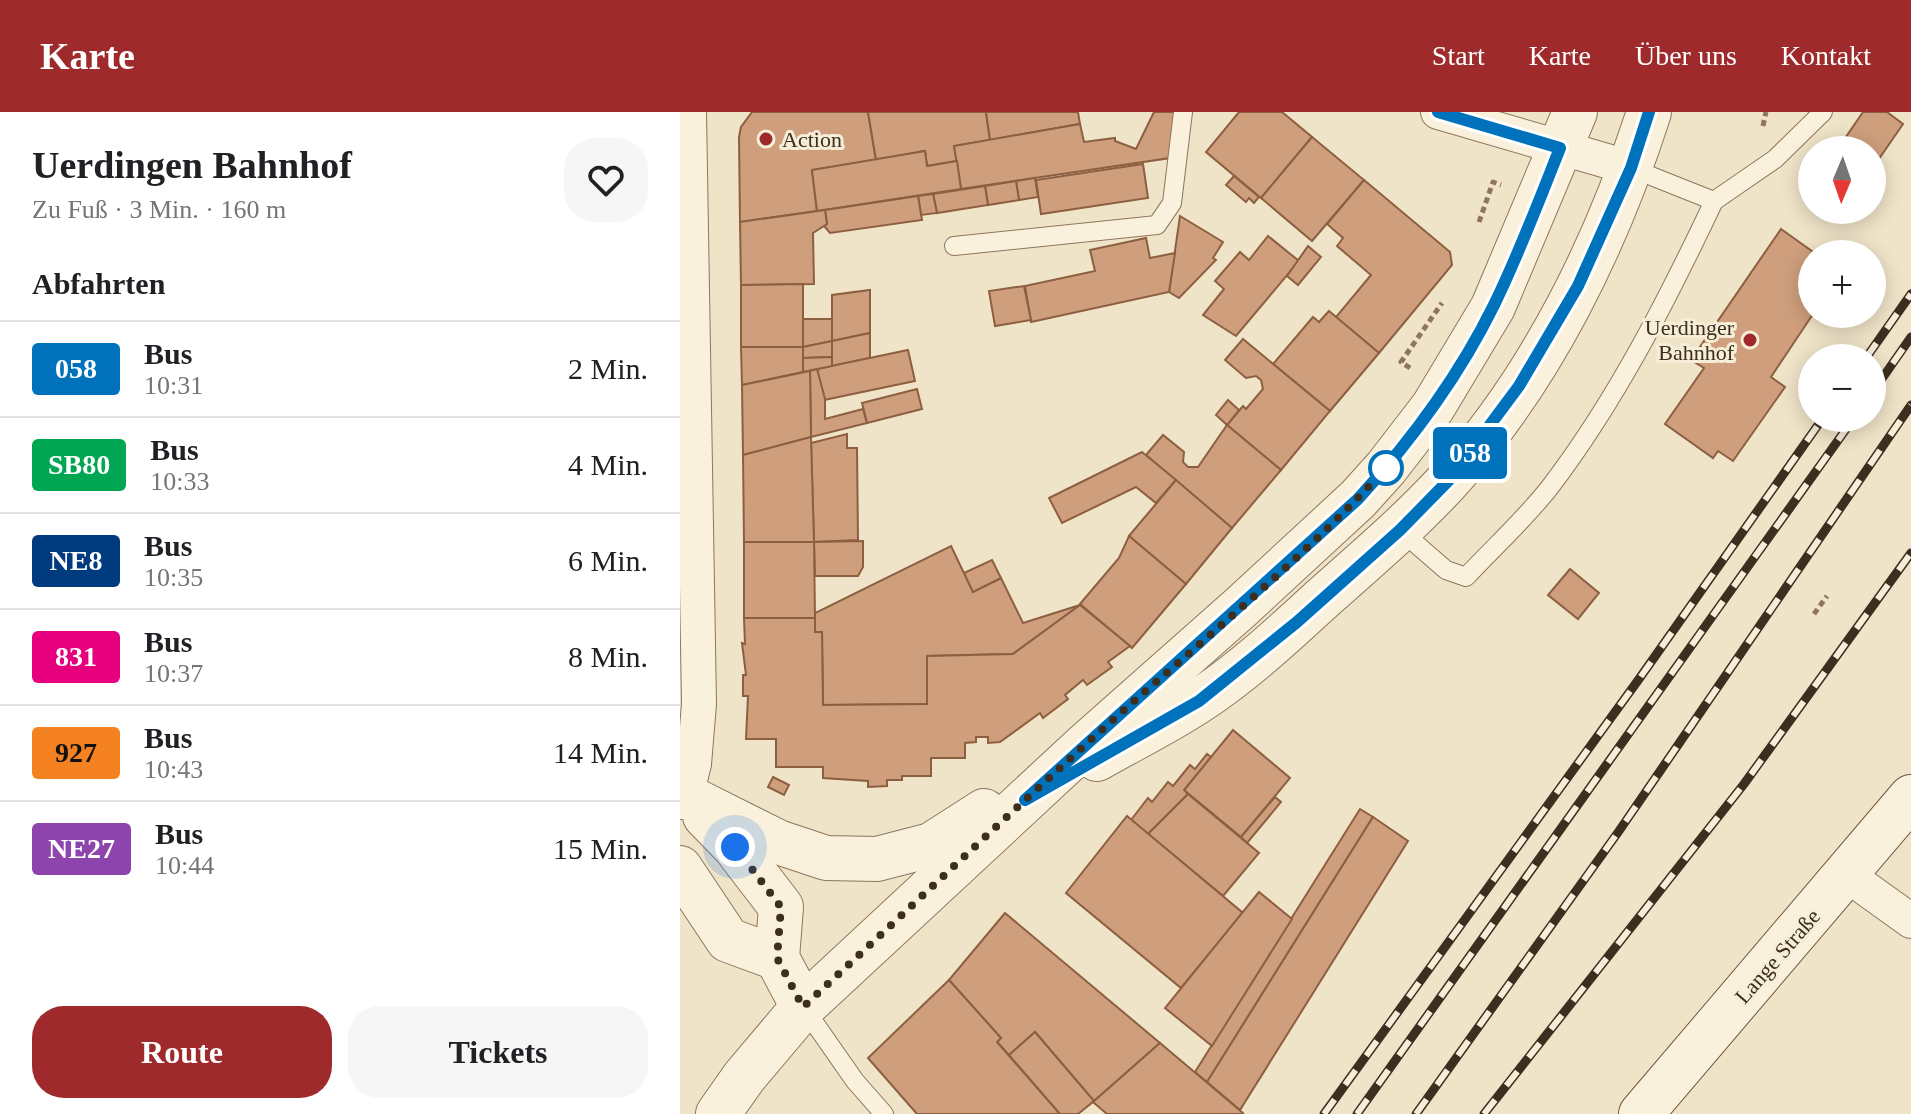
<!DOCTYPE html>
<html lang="de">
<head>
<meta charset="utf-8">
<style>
	body { margin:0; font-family:Georgia,serif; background:#f6f6f6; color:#202124; height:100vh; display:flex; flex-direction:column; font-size:30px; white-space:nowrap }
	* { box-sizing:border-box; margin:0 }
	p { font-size:26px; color:#757577 }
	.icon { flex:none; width:44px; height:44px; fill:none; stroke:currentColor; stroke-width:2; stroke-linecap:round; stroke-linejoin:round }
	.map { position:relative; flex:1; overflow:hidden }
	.sheet { display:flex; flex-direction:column; background:#fff; width:680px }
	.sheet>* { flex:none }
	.badge { padding:0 16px; border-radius:6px; font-size:28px; line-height:52px }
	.needle { width:52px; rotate:182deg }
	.tools { position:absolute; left:1118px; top:24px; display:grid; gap:16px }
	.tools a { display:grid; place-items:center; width:88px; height:88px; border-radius:50%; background:#fff; box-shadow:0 4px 20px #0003; font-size:40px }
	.you { position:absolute; width:40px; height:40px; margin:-20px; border:6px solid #fff; border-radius:50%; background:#1a73e8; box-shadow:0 0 0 12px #1a73e833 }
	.map>.badge { position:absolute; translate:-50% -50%; box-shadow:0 0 0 4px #fff }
	h2 { padding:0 32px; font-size:30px; line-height:72px }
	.round { display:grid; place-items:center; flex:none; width:84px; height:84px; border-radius:32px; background:#f6f6f6 }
	.overview { display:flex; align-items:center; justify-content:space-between; height:136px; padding:0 32px }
	h1 { font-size:38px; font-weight:600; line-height:60px }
	.cta { display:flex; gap:16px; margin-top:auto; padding:16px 32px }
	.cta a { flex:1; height:92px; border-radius:32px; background:#9e2a2b; color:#fff; font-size:32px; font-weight:600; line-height:92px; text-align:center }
	.cta a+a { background:#f6f6f6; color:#202124 }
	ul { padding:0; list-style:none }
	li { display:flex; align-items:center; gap:24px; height:96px; padding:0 32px; border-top:2px solid #e0e0e0 }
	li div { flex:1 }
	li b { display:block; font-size:30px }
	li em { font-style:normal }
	li .badge { min-width:88px; font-weight:700; text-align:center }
	header { display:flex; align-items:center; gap:48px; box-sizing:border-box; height:112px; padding:0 40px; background:#9e2a2b; color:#fff }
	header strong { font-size:38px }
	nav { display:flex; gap:44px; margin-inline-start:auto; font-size:28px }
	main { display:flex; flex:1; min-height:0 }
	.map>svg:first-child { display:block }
	.building { fill:#cf9f7d; stroke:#8d5f41; stroke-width:2 }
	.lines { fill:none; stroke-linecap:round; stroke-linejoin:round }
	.service-casing { stroke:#8d765c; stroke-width:20 }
	.minor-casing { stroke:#8d765c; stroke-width:36 }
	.tertiary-casing { stroke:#8d765c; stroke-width:46 }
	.secondary-casing { stroke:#6f573f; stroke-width:46 }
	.path { stroke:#8d765c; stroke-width:5; stroke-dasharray:6 4; stroke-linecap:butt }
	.service { stroke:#faf1dc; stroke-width:18 }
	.minor { stroke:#faf1dc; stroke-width:34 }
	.tertiary { stroke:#faf1dc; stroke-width:44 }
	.secondary { stroke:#faf1dc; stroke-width:44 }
	.rail-casing { stroke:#3d2e20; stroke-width:9 }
	.rail { stroke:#f7eed8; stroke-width:6; stroke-dasharray:18; stroke-linecap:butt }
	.line-casing { stroke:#fff; stroke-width:18 }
	.line { stroke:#0072bc; stroke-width:12 }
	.walk { stroke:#3d2e20; stroke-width:8; stroke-dasharray:0 14.4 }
	.poi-dot { fill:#9e2a2b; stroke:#f7eed8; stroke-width:3 }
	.stop-dot { fill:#fff; stroke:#0072bc; stroke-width:4 }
	.labels { text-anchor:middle; stroke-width:6; stroke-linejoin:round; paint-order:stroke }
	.poi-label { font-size:22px; fill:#3d2e20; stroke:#f7eed8; text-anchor:start }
	.street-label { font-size:22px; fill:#3d2e20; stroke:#f7eed8 }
</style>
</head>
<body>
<header>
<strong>Karte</strong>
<nav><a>Start</a><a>Karte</a><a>Über uns</a><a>Kontakt</a></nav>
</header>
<main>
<section class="sheet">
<div class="overview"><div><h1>Uerdingen Bahnhof</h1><p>Zu Fuß · 3 Min. · 160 m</p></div><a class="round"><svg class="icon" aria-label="heart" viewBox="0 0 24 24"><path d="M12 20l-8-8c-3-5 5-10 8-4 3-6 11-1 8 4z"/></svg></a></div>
<h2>Abfahrten</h2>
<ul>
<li><span class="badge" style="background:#0072bc;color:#fff">058</span><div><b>Bus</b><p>10:31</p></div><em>2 Min.</em></li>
<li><span class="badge" style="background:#00a651;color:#fff">SB80</span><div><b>Bus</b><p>10:33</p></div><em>4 Min.</em></li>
<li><span class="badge" style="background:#003b80;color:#fff">NE8</span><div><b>Bus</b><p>10:35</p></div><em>6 Min.</em></li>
<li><span class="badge" style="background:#e6007e;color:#fff">831</span><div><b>Bus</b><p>10:37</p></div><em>8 Min.</em></li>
<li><span class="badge" style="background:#f58220;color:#111">927</span><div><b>Bus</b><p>10:43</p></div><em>14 Min.</em></li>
<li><span class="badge" style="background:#8e44ad;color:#fff">NE27</span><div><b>Bus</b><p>10:44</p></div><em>15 Min.</em></li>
</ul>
<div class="cta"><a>Route</a><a>Tickets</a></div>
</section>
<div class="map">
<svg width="1231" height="1002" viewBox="0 0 1231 1002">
	<rect width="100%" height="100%" fill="#f0e4c8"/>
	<g class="building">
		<polygon points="72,0 188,0 196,48 132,58 137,99 60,110 59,25 61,15"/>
		<polygon points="188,0 306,0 310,28 274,34 277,49 247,54 245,39 196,48"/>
		<polygon points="306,0 398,0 400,12 310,28"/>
		<polygon points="474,0 495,0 490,46 281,77 274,34 400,12 404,30 435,26 435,29 456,37"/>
		<polygon points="559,0 602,0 632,25 581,86 526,40"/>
		<polygon points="1183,0 1207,0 1223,12 1192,57 1192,38 1157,38"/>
		<polygon points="632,25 684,68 632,129 581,86"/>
		<polygon points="245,39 247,54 277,49 281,77 137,99 132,58"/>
		<polygon points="463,52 468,86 361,102 356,68"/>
		<polygon points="554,64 579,85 574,91 569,86 566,90 546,73"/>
		<polygon points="355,66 358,85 339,88 336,69"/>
		<polygon points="684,68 770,140 772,153 699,241 656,205 691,163 657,134 663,126 647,112"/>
		<polygon points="336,69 339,88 308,93 305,74"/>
		<polygon points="305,74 308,93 257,101 253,82"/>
		<polygon points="253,82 257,101 241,103 238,84"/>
		<polygon points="238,84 242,108 150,121 144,114 147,112 145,98"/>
		<polygon points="145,98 147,112 133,121 134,172 61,173 60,110"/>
		<polygon points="500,104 543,130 533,146 536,148 499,186 489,180"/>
		<polygon points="1101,117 1136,142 1132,142 1133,202 1091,265 1105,275 1053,349 1038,339 1033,346 985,312 1024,256 1011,248"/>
		<polygon points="588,124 619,149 556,224 523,203 544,177 535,169 560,140 569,148"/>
		<polygon points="466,126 470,146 495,141 489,180 351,210 345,174 415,159 410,138"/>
		<polygon points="628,134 641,145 618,173 607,164"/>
		<polygon points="123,172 123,235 61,235 61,173"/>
		<polygon points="344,174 351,208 315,214 309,179"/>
		<polygon points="190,178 190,221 152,229 152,183"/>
		<polygon points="649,199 699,241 650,299 593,252 633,205 639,210"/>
		<polygon points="123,207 152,207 152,229 123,235"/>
		<polygon points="190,221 190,246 152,254 152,229"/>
		<polygon points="563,227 650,299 601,358 547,313 563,294 566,297 583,277 581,268 576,264 566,266 545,248"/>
		<polygon points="152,229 152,245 123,246 123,235"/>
		<polygon points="61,235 123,235 123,260 62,273"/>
		<polygon points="228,238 235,269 144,288 137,257"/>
		<polygon points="152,245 152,254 123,260 123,246"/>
		<polygon points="137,257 145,287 145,307 183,297 187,311 131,325 130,259"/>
		<polygon points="130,259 131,325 63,343 62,273"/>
		<polygon points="237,277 242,297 187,311 182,291"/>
		<polygon points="548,288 559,298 547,313 536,303"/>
		<polygon points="547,313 601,358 552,416 466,343 483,323 504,340 503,350 508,355 518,355"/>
		<polygon points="167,322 167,336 177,336 178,428 134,430 131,331"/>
		<polygon points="131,325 134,430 64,430 63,343"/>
		<polygon points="462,340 496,368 476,391 456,375 382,411 369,386"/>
		<polygon points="496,368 552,416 506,472 449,424"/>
		<polygon points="449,424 506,472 452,536 400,492 439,446"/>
		<polygon points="183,429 183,455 178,464 135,464 134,430"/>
		<polygon points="64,430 134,430 135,506 64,506"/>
		<polygon points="271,434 293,480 321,466 343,511 400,493 333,542 247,544 247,592 143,593 142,520 135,520 135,501"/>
		<polygon points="312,448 321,466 293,480 284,461"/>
		<polygon points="890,457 919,481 898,507 868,483"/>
		<polygon points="400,493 450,534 428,550 432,555 407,573 403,568 385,583 388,587 363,606 360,601 320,630 308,631 308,625 296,625 296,630 285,631 285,646 251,646 251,664 222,664 222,668 207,668 207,674 188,675 188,669 143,666 143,655 96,655 96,627 66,627 68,584 63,584 63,563 66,563 62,531 65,532 64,506 135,506 135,520 142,520 143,593 247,592 247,544 333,542"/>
		<polygon points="553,618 610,666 561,725 504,678"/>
		<polygon points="527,642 531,645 504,678 508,682 468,722 451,708 468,686 472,690 488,670 493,674 510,653 515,657"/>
		<polygon points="93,665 109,673 104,683 88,675"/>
		<polygon points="508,682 579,741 543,784 468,722"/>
		<polygon points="595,685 601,690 567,731 561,725"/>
		<polygon points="680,697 693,705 527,970 515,960"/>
		<polygon points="447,704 563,801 501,876 386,781"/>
		<polygon points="693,705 728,729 560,998 527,970"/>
		<polygon points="579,780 612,807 532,934 485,896"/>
		<polygon points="325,801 480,931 414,989 355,920 329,943 317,930 321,926 269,868"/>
		<polygon points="269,868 321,926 317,930 380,1002 237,1002 188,946"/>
		<polygon points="355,920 414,989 398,1002 380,1002 329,943"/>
		<polygon points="480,931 563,1001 562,1002 427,1002 413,990"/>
	</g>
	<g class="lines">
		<g class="service-casing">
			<g id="service">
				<polyline points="1034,89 1095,47 1143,0"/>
				<polyline points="274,134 477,113 492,91 503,0"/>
				<path d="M720 418 766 458 786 465C814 435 845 407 870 375 937 287 987 188 1034 89L951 56"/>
				<polyline points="124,896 175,969 204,1002"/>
			</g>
		</g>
		<g class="minor-casing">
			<g id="minor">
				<polyline points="758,0 951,56"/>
				<polyline points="6,684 14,652 19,592 9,0"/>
				<polyline points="1167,763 1231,809"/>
			</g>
		</g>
		<g class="tertiary-casing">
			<g id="tertiary">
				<path d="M417 647C450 628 485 611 517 590 561 562 605 521 643 486 686 448 728 412 767 370 861 267 927 132 969 0"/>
				<polyline points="0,685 6,684 98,730 146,746 197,747 251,733 304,699"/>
				<polyline points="25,704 55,735 101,795 97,846 123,895"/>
				<polyline points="0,756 48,828 97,846"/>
				<polyline points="38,1002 64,965 123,895 403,635 560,496 678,387 706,356 753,295 813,195 895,0"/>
			</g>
		</g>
		<g class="secondary-casing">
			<polyline id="secondary" points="961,1002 1231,685"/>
		</g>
		<g class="path">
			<polyline points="1083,14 1086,0"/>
			<polyline points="799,110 813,70 821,73"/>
			<polyline points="730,256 721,250 762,191"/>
			<polyline points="1134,502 1147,484"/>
		</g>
		<use href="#service" class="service"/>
		<use href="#minor" class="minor"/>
		<use href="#tertiary" class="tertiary"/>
		<use href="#secondary" class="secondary"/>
		<g class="rail-casing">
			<g id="rail">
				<polyline points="1186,246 1231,182"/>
				<polyline points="1192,281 1231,225"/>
				<polyline points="644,1002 959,567 1143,306"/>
				<polyline points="677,1002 1174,306"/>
				<polyline points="736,1002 939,719 1231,293"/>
				<polyline points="804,1002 1064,672 1231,441"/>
			</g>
		</g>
		<use href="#rail" class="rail"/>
	</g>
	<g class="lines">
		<g class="line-casing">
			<path id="line" d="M758 0 880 36C859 89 839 142 814 193 779 264 731 329 678 387L345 688 519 589 617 510 720 418 769 368 839 274 898 174 951 56 969 0"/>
		</g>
		<use href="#line" class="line"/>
		<path class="walk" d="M55 735 101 795 97 846 123 895C227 799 329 701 435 606 526 525 625 445 706 356"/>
	</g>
	<g class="poi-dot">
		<circle cx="86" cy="27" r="8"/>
		<circle cx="1070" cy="228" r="8"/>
	</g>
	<circle class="stop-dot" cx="706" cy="356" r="16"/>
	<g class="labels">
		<g class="poi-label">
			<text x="102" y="35">Action</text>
			<text x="1054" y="223" text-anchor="end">Uerdinger<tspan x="1054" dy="25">Bahnhof</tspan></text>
		</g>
		<g class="street-label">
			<text transform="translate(1097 844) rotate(-49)" y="8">Lange Straße</text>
		</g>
	</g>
</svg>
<div class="tools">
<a><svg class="needle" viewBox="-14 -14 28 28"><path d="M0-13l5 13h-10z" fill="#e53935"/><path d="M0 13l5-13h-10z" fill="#757577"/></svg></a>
<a>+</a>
<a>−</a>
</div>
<div class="you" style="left:55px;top:735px"></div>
<b class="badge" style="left:790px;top:341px;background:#0072bc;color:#fff">058</b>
</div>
</main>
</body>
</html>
